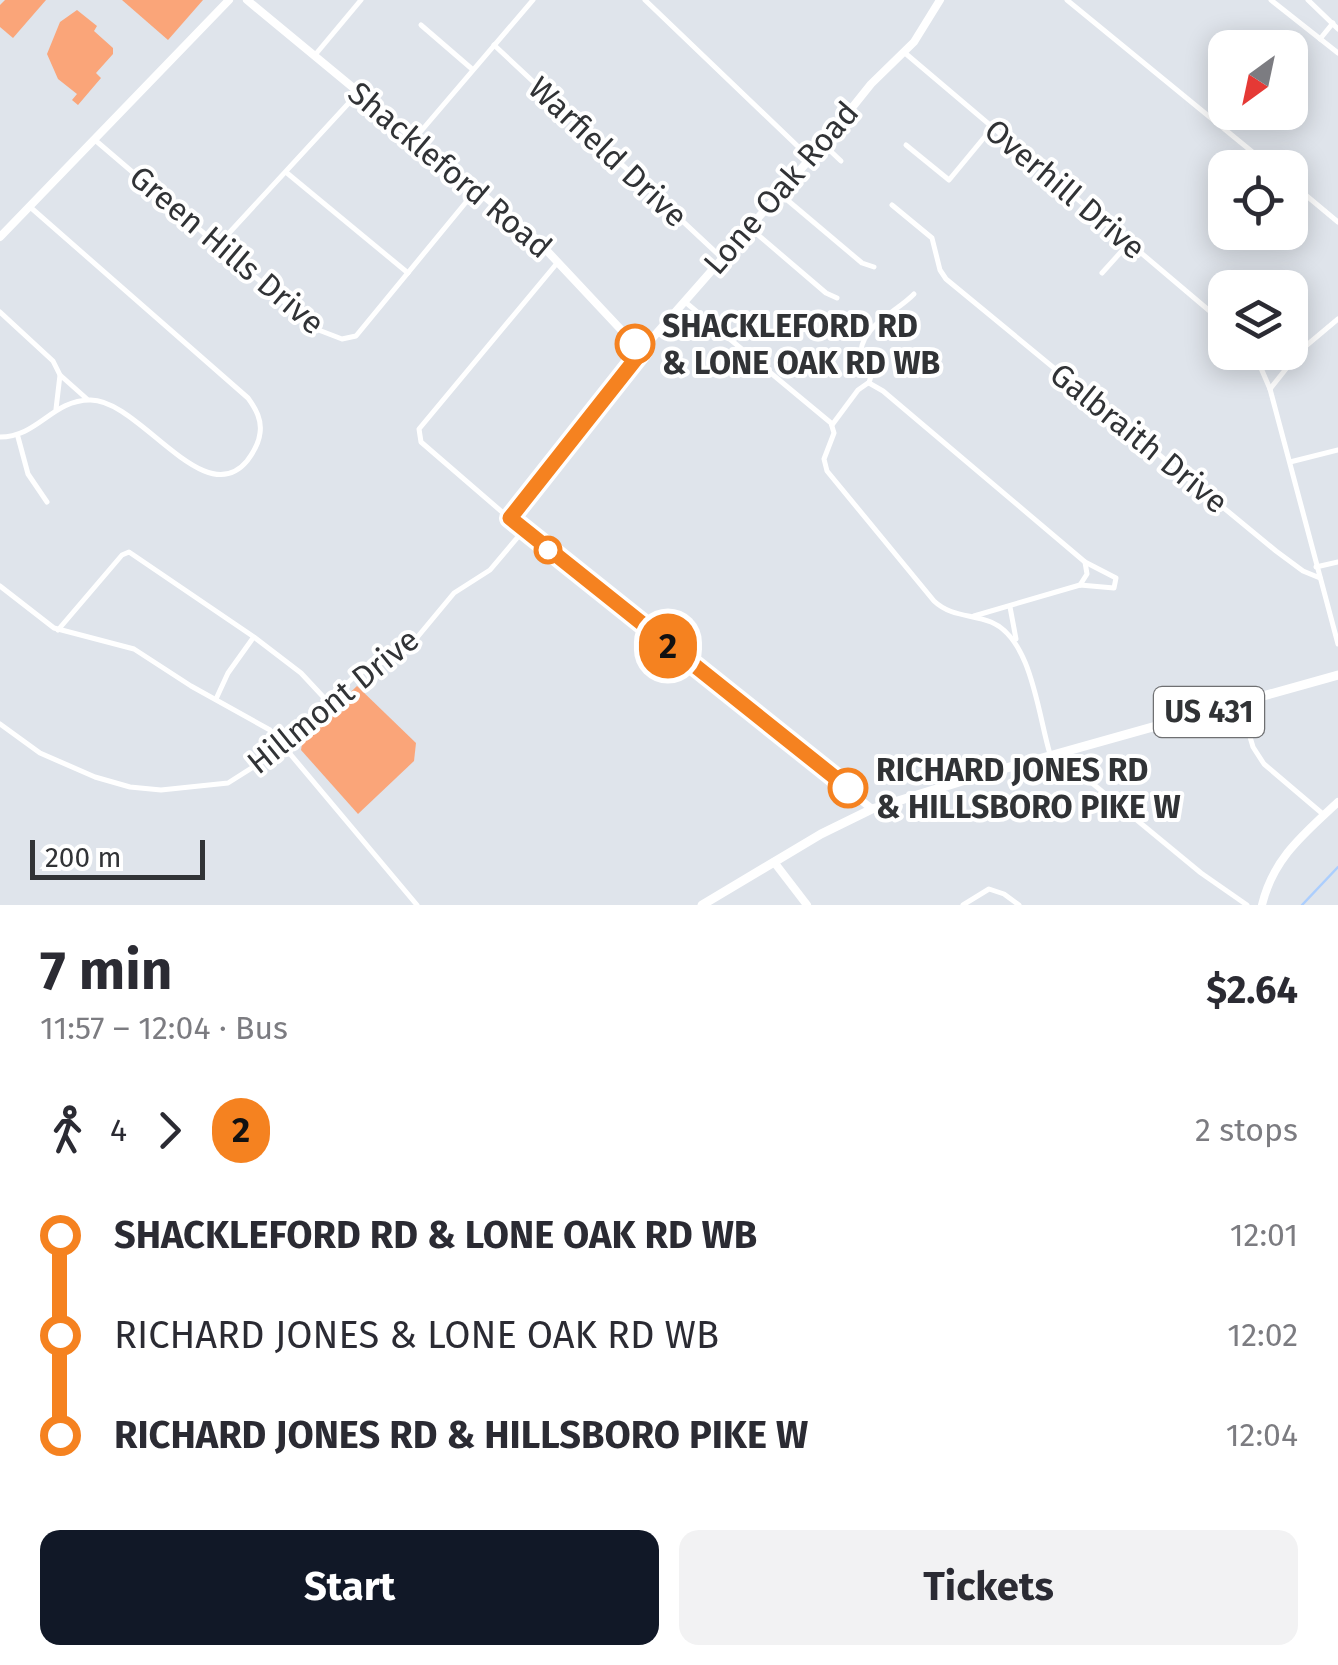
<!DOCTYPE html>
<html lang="en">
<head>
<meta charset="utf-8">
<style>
	body { margin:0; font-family:"Fira Sans",sans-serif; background:#f2f2f3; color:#2b2b33; height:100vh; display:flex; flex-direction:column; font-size:38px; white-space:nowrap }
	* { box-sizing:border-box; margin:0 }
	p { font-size:32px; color:#7c7c81 }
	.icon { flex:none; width:55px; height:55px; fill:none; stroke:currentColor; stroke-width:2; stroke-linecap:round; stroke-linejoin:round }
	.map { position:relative; height:905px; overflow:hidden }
	.details { display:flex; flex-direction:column; background:#fff; flex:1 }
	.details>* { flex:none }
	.badge { padding:0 20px; border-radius:32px; font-size:35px; line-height:65px }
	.needle { width:65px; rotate:213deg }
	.fabs { position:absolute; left:1208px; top:30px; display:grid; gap:20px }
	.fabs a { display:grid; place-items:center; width:100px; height:100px; border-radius:20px; background:#fff; box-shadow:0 5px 25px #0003; font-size:50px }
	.scale { position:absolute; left:30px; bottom:25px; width:175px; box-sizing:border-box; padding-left:10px; border:5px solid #313336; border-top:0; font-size:28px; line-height:35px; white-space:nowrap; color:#313336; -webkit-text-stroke:8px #fff; paint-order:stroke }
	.map>.badge { position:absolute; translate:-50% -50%; box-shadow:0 0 0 5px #fff }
	.legs { display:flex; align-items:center; gap:15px; height:110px; padding:0 40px; font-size:32px }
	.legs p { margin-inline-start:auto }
	.headline { display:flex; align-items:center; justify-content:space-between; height:170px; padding:0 40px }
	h1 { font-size:55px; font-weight:700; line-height:75px }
	.cta { display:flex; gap:20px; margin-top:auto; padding:20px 40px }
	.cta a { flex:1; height:115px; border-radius:20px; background:#111827; color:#fff; font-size:40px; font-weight:700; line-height:115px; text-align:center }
	.cta a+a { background:#f2f2f3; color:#2b2b33 }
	ul { padding:0 40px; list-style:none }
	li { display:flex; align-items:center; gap:35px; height:100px; font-size:38px }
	li i { display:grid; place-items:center; width:15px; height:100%; margin:0 12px; background:currentColor }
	li i::after { content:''; width:25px; height:25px; margin:-12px; border:8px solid; border-radius:50%; background:#fff }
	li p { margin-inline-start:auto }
	li:first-child i { background:linear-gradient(#0000 50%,currentColor 0) }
	li:last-child i { background:linear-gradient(currentColor 50%,#0000 0) }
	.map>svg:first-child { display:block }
	.green { fill:#faa579 }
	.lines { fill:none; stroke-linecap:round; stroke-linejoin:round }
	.stream { stroke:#accefd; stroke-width:2.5 }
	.street { stroke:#fff; stroke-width:5 }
	.secondary { stroke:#fff; stroke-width:8 }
	.primary { stroke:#fff; stroke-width:9 }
	.line-1-casing { stroke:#fff; stroke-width:22 }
	.line-1 { stroke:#f58220; stroke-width:15 }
	.stop-1-dot { fill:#fff; stroke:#f58220; stroke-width:5 }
	.labels { text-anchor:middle; stroke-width:8; stroke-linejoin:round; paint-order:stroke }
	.shield { fill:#fff; stroke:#6f7072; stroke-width:2.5 }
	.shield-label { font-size:30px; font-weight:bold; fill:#313336 }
	.street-label { font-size:32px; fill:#313336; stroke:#fff }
	.stop-label { font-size:32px; font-weight:bold; fill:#313336; stroke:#fff; text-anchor:start }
</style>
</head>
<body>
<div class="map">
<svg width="1338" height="905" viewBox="0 0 1338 905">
	<rect width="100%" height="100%" fill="#dfe4eb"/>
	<g class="green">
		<polygon points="5,0 46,0 13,38 0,27 0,5"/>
		<polygon points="122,0 203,0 168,40"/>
		<polygon points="77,10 97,26 94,31 113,48 113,54 96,73 101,78 78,105 72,100 77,94 58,79 47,54 60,22"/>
		<polygon points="357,686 416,743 414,761 358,814 301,750 303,738"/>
	</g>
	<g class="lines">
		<polyline class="stream" points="1302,905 1338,867"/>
		<g class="street">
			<polyline points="645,0 810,158"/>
			<polyline points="1067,0 1272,168"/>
			<polyline points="1271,0 1338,53"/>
			<polyline points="1308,0 1338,29"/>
			<polyline points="421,25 472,69"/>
			<polyline points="1320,39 1333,23"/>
			<polyline points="494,45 722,258"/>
			<polyline points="905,53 1225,324"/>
			<polyline points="315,55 361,0"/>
			<polyline points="416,137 533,0"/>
			<polyline points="95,140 316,329 342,339 356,336 476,190"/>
			<polyline points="823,144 841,161"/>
			<polyline points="906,145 949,180 992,128"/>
			<polyline points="287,173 408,273"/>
			<polyline points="1290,182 1338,222"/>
			<polyline points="779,193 862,263 874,267"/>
			<polyline points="892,205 932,238 940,270 946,279 1276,551 1303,571 1320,578"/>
			<polyline points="750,228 826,293 837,298"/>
			<polyline points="218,245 358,93"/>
			<polyline points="1102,273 1129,243"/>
			<path d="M684 301 831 423 834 433 824 459 827 471 934 601C951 617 971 614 991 622 1032 639 1038 715 1050 754"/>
			<polyline points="0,312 53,361 60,375 56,409"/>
			<polyline points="1254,352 1270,389 1338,644"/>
			<polyline points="60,375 87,399"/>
			<polyline points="869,383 883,391 1085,562 1116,578 1114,588 1080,585 974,616"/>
			<path d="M869 383 874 365 861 351C863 325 898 311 914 294"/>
			<polyline points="1270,389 1301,350 1338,319"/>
			<polyline points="832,425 858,390 868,383"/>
			<path d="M0 437C38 437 52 400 90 400 139 399 204 513 247 461 253 453 259 443 260 433 262 420 256 409 248 398L29 206"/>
			<polyline points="18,437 28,474 47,502"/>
			<polyline points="1290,462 1338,450"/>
			<polyline points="509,518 421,442 419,429 558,262"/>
			<polyline points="1316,567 1338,562"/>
			<polyline points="1080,585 1087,574 1085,562"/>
			<polyline points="0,586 54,628 134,649 191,686 270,730 417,905"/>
			<polyline points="1010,607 1016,639"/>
			<polyline points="58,630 122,555 129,552 254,637 301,673 328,702"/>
			<polyline points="216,699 228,673 253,638"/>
			<polyline points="1240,703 1253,747 1264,764 1324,815"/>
			<polyline points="0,724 40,753 95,777 130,787 161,790 228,783 272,755 357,674 405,652 454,593 490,570 523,531"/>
			<polyline points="1058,755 1201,873 1247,905"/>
			<polyline points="963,905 989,889 1004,894 1019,905"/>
		</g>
		<g class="secondary">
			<polyline points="247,0 535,238 641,351"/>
			<polyline points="0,237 229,0"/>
			<polyline points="872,809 510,518 641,351 823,144 871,84 914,42 940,0"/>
			<polyline points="774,862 807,905"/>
			<path d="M1262 905C1273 858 1305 833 1338 802"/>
		</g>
		<polyline class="primary" points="702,905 821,834 872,809 985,774 1338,675"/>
	</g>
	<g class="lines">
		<g class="line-1-casing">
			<polyline id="line-1" points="635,344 642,351 510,518 848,788"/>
		</g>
		<use href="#line-1" class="line-1"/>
	</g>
	<g class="stop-1-dot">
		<circle cx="635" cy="344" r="18"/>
		<circle cx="548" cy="550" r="12"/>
		<circle cx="848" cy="788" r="18"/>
	</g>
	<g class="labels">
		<rect class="shield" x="1154" y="687" width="110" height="50" rx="8"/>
		<g class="shield-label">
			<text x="1209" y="722">US 431</text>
		</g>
		<g class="street-label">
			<text transform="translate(608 152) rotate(43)" y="11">Warfield Drive</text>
			<text transform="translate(450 170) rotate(40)" y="11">Shackleford Road</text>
			<text transform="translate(781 188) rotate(-49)" y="11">Lone Oak Road</text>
			<text transform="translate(1065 189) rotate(40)" y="11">Overhill Drive</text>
			<text transform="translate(227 250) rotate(40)" y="11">Green Hills Drive</text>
			<text transform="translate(1139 438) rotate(39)" y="11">Galbraith Drive</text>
			<text transform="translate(333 701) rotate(-39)" y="11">Hillmont Drive</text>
		</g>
		<g class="stop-label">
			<text x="662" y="337">SHACKLEFORD RD<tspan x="662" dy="37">&amp; LONE OAK RD WB</tspan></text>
			<text x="876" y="781">RICHARD JONES RD<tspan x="876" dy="37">&amp; HILLSBORO PIKE W</tspan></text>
		</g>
	</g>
</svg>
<div class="fabs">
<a><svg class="needle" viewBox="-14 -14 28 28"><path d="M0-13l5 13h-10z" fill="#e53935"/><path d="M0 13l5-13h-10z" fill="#7c7c81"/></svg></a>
<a><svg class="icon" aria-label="locate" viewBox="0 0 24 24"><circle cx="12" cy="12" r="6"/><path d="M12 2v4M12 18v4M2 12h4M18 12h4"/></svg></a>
<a><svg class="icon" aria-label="layers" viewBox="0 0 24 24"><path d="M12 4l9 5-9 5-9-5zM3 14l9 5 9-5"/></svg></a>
</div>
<div class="scale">200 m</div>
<b class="badge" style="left:668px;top:646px;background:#f58220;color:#111">2</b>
</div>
<section class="details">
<div class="headline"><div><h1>7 min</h1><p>11:57 – 12:04 · Bus</p></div><b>$2.64</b></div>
<div class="legs"><svg class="icon" aria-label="walk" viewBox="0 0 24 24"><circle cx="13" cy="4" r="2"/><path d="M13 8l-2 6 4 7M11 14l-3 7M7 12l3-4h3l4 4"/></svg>4<svg class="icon" aria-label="forward" viewBox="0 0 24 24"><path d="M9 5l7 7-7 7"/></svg><b class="badge" style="background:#f58220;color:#111">2</b><p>2 stops</p></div>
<ul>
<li><i style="color:#f58220"></i><b>SHACKLEFORD RD &amp; LONE OAK RD WB</b><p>12:01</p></li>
<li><i style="color:#f58220"></i><span>RICHARD JONES &amp; LONE OAK RD WB</span><p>12:02</p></li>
<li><i style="color:#f58220"></i><b>RICHARD JONES RD &amp; HILLSBORO PIKE W</b><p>12:04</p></li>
</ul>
<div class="cta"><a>Start</a><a>Tickets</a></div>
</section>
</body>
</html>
